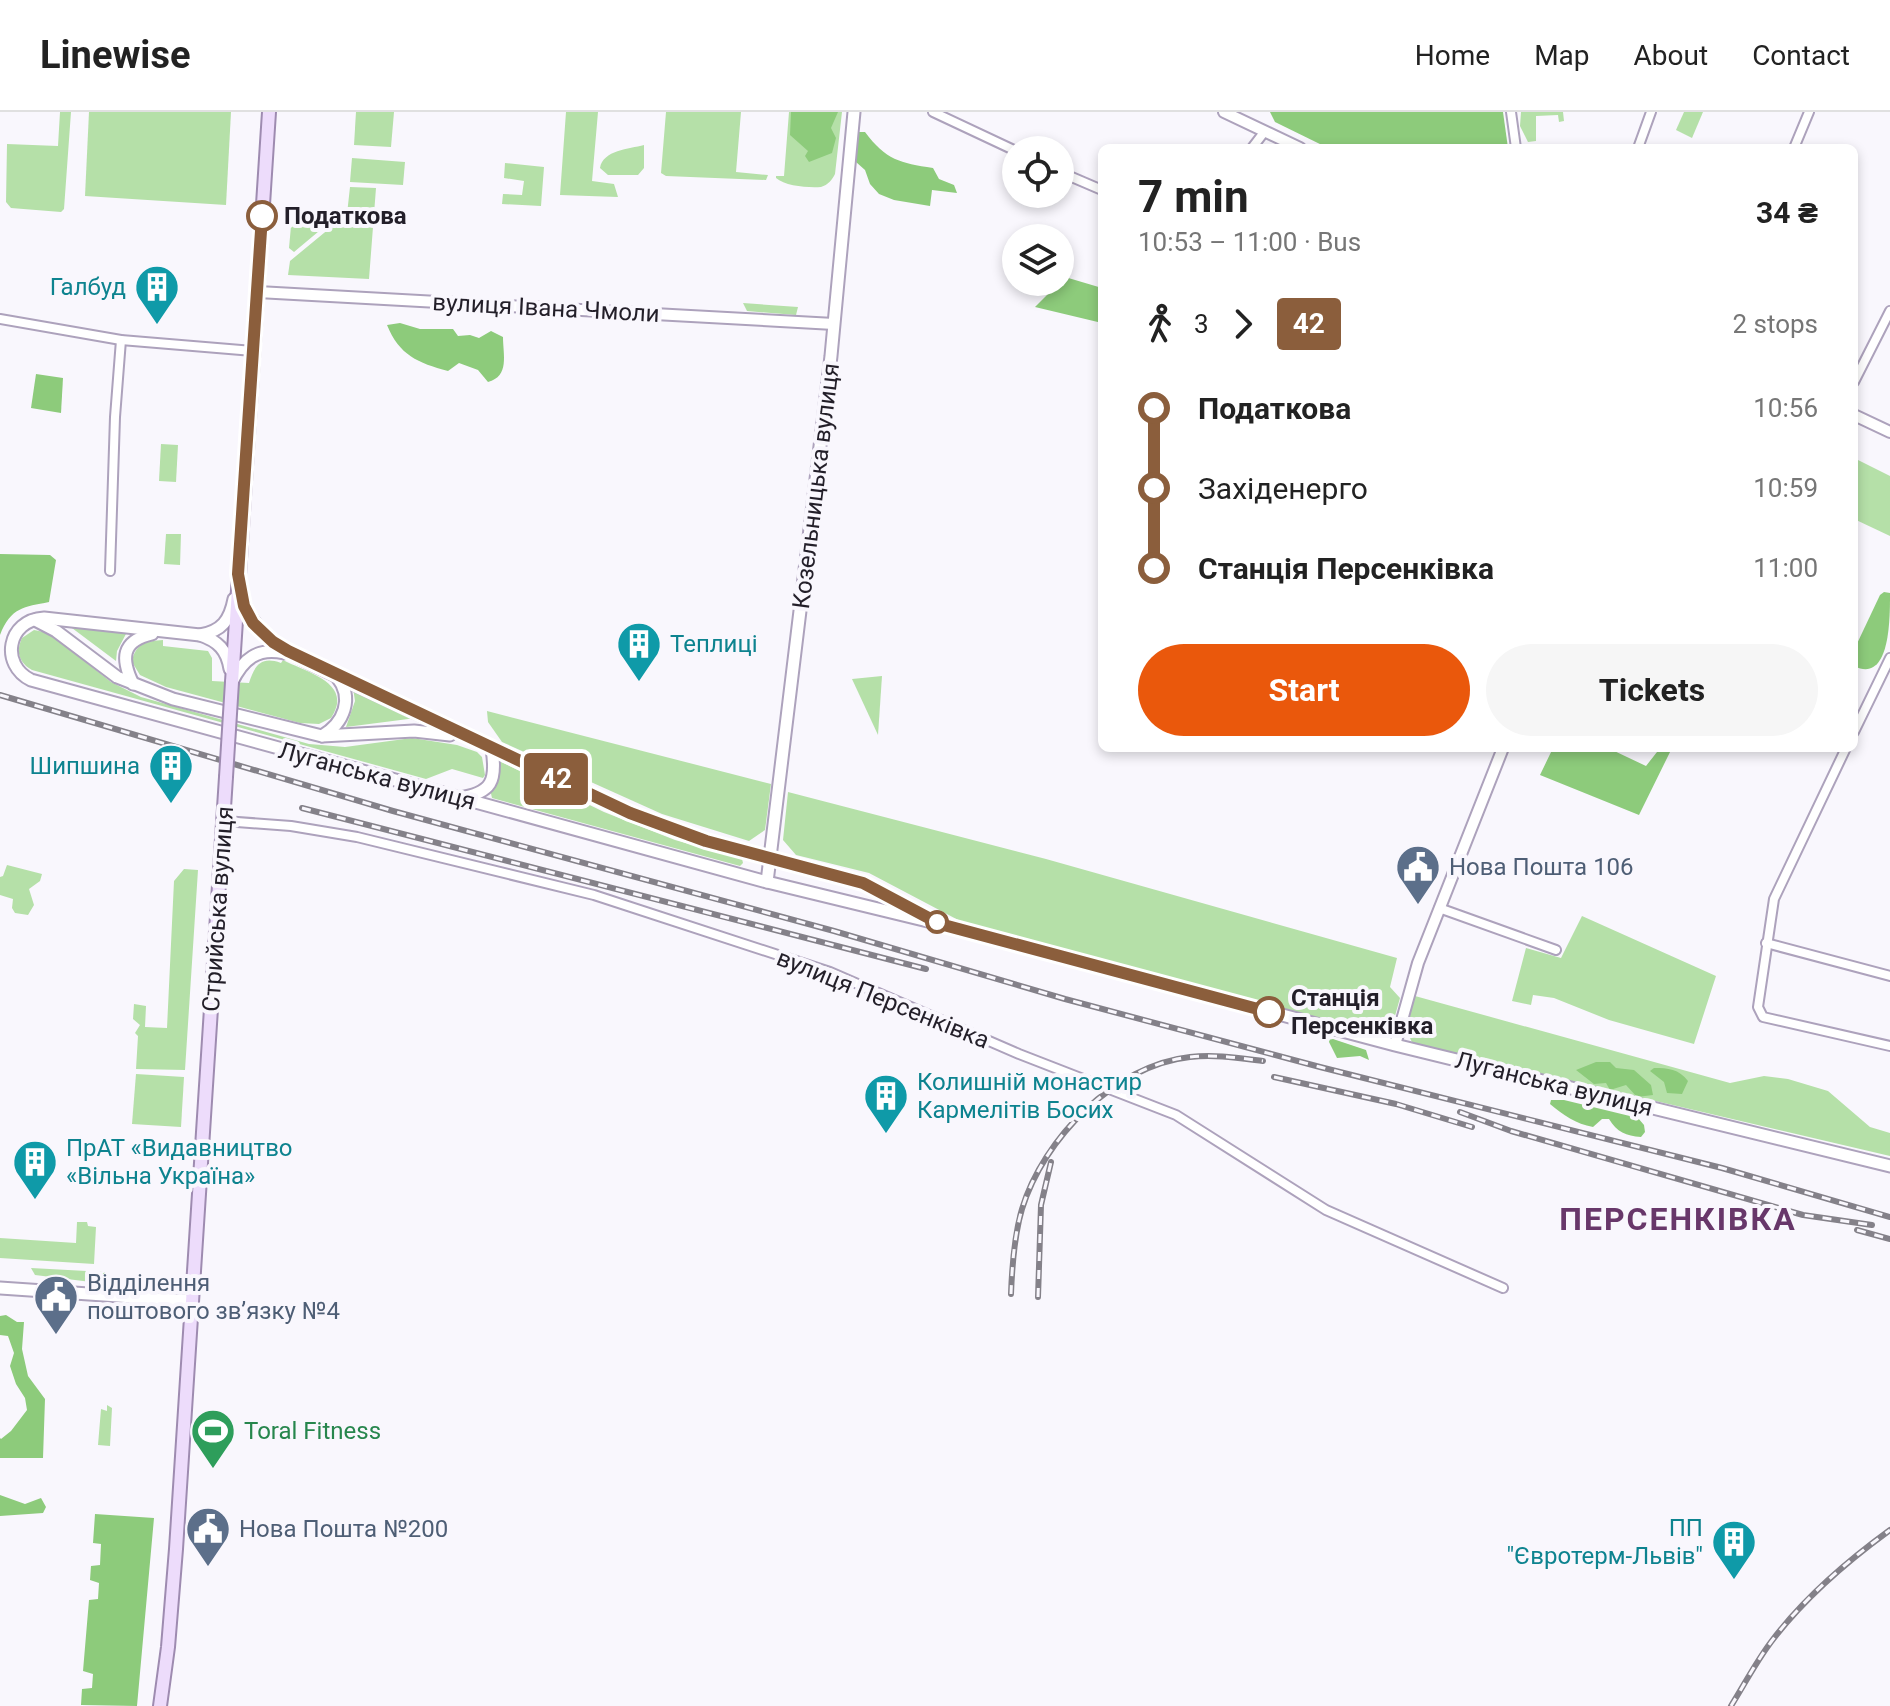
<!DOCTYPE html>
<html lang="en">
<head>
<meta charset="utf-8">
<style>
	body { margin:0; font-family:Roboto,sans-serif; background:#f6f6f6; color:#222; height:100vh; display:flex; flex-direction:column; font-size:30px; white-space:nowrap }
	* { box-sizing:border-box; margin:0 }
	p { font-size:26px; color:#767676 }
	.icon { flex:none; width:44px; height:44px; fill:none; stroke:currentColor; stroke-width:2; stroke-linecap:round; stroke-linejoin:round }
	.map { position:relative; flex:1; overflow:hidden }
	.drawer { position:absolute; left:1098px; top:32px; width:760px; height:608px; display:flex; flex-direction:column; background:#fff; border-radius:12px; box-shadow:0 4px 12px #0003 }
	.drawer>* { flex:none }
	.badge { padding:0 16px; border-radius:6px; font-size:28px; line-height:52px }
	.buttons { position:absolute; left:1002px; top:24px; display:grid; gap:16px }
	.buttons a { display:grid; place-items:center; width:72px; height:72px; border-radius:50%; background:#fff; box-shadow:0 4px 12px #0003; font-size:40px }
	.map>.badge { position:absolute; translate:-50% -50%; box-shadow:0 0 0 4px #fff }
	.legs { display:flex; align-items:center; gap:12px; height:88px; padding:0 40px; font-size:26px }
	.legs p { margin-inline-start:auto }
	.headline { display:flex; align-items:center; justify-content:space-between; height:136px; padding:0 40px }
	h1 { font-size:44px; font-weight:700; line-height:60px }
	.primary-button { display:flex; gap:16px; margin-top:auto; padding:16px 40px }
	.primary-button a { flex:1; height:92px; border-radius:48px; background:#ea580c; color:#fff; font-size:32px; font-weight:700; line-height:92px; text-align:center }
	.primary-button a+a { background:#f6f6f6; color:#222 }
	ul { padding:0 40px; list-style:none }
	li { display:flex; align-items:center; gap:28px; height:80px; font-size:30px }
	li i { display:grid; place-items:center; width:12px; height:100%; margin:0 10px; background:currentColor }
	li i::after { content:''; width:20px; height:20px; margin:-10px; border:6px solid; border-radius:50%; background:#fff }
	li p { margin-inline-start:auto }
	li:first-child i { background:linear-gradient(#0000 50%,currentColor 0) }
	li:last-child i { background:linear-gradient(currentColor 50%,#0000 0) }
	header { display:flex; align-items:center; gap:48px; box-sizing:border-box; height:112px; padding:0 40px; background:#fff; border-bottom:2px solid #e0e0e0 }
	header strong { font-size:38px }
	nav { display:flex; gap:44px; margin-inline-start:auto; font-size:28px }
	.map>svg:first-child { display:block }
	.green { fill:#b5e0a8 }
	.forest { fill:#8dcb7b }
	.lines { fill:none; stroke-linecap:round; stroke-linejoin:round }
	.minor-casing { stroke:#ada2bc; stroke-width:12 }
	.tertiary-casing { stroke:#ada2bc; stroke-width:14 }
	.secondary-casing { stroke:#ada2bc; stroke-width:15 }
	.primary-casing { stroke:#9e8bb0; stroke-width:16 }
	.minor { stroke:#fff; stroke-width:8 }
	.tertiary { stroke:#fff; stroke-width:10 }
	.secondary { stroke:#fff; stroke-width:11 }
	.primary { stroke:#eddcfb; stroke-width:12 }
	.rail-casing { stroke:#848189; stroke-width:6 }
	.rail { stroke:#f9f7fd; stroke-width:3; stroke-dasharray:9; stroke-linecap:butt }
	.primary-bridge-casing { stroke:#9e8bb0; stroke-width:16; stroke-linecap:butt }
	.primary-bridge { stroke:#eddcfb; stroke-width:12 }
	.line-1-casing { stroke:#fff; stroke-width:18 }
	.line-1 { stroke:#8b5e3c; stroke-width:12 }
	.stop-1-dot { fill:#fff; stroke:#8b5e3c; stroke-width:4 }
	.labels { text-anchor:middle; stroke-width:8; stroke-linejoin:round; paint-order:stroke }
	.stop-label { font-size:24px; font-weight:bold; fill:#231f29; stroke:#f9f7fd; text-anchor:start }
	.culture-label { font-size:24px; fill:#0d838f; stroke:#f9f7fd; text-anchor:end }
	.street-label { font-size:24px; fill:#231f29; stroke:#f9f7fd }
	.service-label { font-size:24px; fill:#4e5e75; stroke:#f9f7fd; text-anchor:start }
	.leisure-label { font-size:24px; fill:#27864d; stroke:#f9f7fd; text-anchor:start }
	.district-label { font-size:32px; font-weight:bold; letter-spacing:2px; fill:#68376a; stroke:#f9f7fd }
</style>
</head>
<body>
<header>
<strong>Linewise</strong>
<nav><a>Home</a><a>Map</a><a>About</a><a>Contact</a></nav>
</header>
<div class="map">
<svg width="1890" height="1594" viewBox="0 0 1890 1594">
	<rect width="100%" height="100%" fill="#f9f7fd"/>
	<g class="green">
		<polygon points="60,0 71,0 64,97 61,100 11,96 6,90 7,32 58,34"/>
		<polygon points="89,0 231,0 226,93 85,84"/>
		<polygon points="356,0 394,0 391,35 354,33"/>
		<polygon points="566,0 598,0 592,69 614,72 618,85 560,83"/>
		<polygon points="666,0 741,0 736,60 768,63 766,68 666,64 661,61"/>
		<path d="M789 0H842L835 62C832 68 828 73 821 75 808 76 785 74 776 66V64H784Z"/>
		<polygon points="1521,0 1563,0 1564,9 1559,10 1558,3 1536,4 1536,29 1528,30 1520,14"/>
		<polygon points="1684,0 1703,0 1692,26 1676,18"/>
		<path d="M644 33V56L638 63H608L600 56C603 38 629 37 644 33Z"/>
		<polygon points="352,46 405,50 403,73 350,70"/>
		<polygon points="505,51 544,55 541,94 502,92 503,82 522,83 524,69 504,66"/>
		<polygon points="350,75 376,76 369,167 288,163 290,149 347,102"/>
		<polygon points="331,98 343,99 294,140 289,136 291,114 298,111 298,105 330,107"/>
		<polygon points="743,191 798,195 796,203 747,199"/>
		<polygon points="161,332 178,333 176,370 159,369"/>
		<polygon points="1854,346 1890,364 1890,424 1854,407"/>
		<polygon points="166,422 181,422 180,453 164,452"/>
		<polygon points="68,513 127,520 117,539 116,549"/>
		<path d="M34 518 49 521 111 570 141 585 309 632 345 635 412 626 457 633 477 640 482 645 485 663 483 666 452 657 426 667 32 558C18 550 16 539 22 526Z"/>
		<path d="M163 528V534L208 539 212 546V569L249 571C255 553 261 544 281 551L283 548C308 561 354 571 331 606L319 612 300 611 166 575 140 563 132 550C135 531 147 529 163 528Z"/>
		<polygon points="882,564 878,623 852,567"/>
		<polygon points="353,576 416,606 346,615 355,589"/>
		<polygon points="487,599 771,672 765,718 749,729 662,702 502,630 488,610"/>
		<polygon points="497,648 604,700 675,728 742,747 743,751 740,754 492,686 490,677"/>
		<polygon points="788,680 1046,747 1397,846 1390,875 1400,886 1393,911 1382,923 962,810 869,761 796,743 783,728"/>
		<polygon points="7,753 42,762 40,769 29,777 34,793 28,803 15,801 12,796 13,787 0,783 0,765 3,764"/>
		<polygon points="184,757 198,758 185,958 136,957 138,924 135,921 140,913 133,907 134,892 146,894 145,915 167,916 174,769"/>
		<polygon points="1582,804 1716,864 1694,932 1609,908 1554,886 1533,883 1531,893 1512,889 1526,836 1561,846"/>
		<path d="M1415 884 1730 971 1764 964 1788 967 1828 979 1870 1015 1890 1021V1044L1413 932C1403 916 1410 901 1415 884Z"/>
		<polygon points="136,962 184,965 181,1015 132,1012"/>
		<polygon points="77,1110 87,1110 88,1114 96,1115 94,1152 0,1146 0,1126 76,1131"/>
		<polygon points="31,1156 105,1160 99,1171 35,1163"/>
		<polygon points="107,1293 112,1296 110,1334 98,1333 101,1297 107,1299"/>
	</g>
	<g class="forest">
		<polygon points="791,0 838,0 831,16 836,26 832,41 809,50 805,44 808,39 790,23"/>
		<polygon points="1270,0 1503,0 1508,36 1328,36 1275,10"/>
		<path d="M857 20H865C886 48 900 51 933 56L939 67 954 73 957 81 932 78 930 94 894 88 879 82 870 72 865 58 856 50 852 35Z"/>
		<polygon points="1065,165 1102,176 1102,211 1035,195"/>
		<path d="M400 211 420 217H453L458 224 470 223 479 226 491 219 503 225C503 243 510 264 488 270L478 258 459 251 448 259C418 251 399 243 387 213Z"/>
		<polygon points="36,262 63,266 61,301 31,296"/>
		<path d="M0 442 50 443 56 448 49 490C24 495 11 495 0 523Z"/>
		<path d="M1884 480 1890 481C1890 508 1890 572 1854 554V538L1880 483Z"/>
		<polygon points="1553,636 1608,636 1646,654 1657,640 1672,636 1639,703 1540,663"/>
		<polygon points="1333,927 1366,938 1369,948 1360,944 1337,946 1328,928"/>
		<polygon points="1596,950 1610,950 1616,956 1634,958 1651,973 1653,983 1637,985 1626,973 1610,978 1606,971 1594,972 1576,958"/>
		<path d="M1654 956C1668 956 1679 957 1688 969L1682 982 1667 981 1664 970 1650 959Z"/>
		<path d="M1551 988H1564L1638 1006 1644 1013 1645 1020 1641 1025C1626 1024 1617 1020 1609 1007H1602L1593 1015C1576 1012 1563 1003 1550 992Z"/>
		<polygon points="6,1203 17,1210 24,1210 22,1237 28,1264 45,1287 43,1346 0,1346 0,1326 1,1327 11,1319 27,1298 25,1286 16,1272 10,1254 14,1241 8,1224 0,1223 0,1204"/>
		<polygon points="0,1383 25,1392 41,1386 46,1395 43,1401 0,1404"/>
		<polygon points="95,1402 154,1406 137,1594 81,1593 82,1577 92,1576 93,1562 83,1559 89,1488 98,1487 99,1471 90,1468 91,1454 100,1453 101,1432 93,1431"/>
	</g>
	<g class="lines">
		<g class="minor-casing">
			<g id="minor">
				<polyline points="933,0 1016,39"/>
				<polyline points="1511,0 1516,36"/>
				<polyline points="1252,36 1265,19"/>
				<polyline points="1638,36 1651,0"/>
				<polyline points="1794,36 1809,0"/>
				<polyline points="1060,60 1102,78"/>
				<polyline points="0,207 121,228 253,239"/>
				<polyline points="1854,270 1890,199"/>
				<polyline points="110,459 115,305 121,228"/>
				<polyline points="1854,620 1890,546"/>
				<polyline points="1846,636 1774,787 1758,895 1763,905 1890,934"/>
				<polyline points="224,709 291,714 357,725 594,783 830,860 1019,942 1176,1003 1326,1098 1503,1176"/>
				<polyline points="1439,796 1556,838"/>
				<polyline points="1766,831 1890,864"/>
			</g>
		</g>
		<g class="tertiary-casing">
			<g id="tertiary">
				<polyline points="1224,0 1300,36"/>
				<polyline points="258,180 834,212"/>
				<polyline points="1854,303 1890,320"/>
				<polyline points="1395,933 1418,851 1503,636"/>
			</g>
		</g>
		<g class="secondary-casing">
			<g id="secondary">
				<path d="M240 476C248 526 296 544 336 564L649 709 706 729 863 771 925 804"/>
				<polyline points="35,508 56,519 117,565 173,587 322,624 414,619 450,623"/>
				<path d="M200 523C222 519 230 508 234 487"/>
				<path d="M230 557C227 538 218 529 200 523L44 506C7 508 0 553 31 568L767 770 940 812 1395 933 1890 1054"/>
				<path d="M232 570C243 547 258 535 284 541"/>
				<path d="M133 572C121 547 121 529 152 522"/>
				<path d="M322 624C344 611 354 586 337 565"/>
				<path d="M459 686C492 681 497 669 492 637"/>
				<polyline points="767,770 831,244 854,0"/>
				<polyline points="0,1176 192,1189"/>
			</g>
		</g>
		<g class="primary-casing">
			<g id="primary">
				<polyline points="232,570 269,0"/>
				<polyline points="160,1594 168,1535 176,1437 226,665"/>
			</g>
		</g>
		<use href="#minor" class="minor"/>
		<use href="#tertiary" class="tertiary"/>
		<use href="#secondary" class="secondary"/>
		<use href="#primary" class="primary"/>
		<g class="rail-casing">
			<g id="rail">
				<polyline points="0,583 393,699 834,819 1065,887 1320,955 1722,1056 1890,1105"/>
				<polyline points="302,696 926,857"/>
				<polyline points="1274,965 1396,992 1472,1015"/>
				<polyline points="1460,1000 1511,1019 1803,1103 1872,1113"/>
				<polyline points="1857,1118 1890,1127"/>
				<path d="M1011 1182C1012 1155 1014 1124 1022 1097 1043 1027 1115 953 1190 945 1214 942 1239 946 1263 949"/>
				<polyline points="1038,1185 1041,1093 1051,1050"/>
				<path d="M1731 1594C1744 1573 1756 1550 1771 1530 1804 1486 1846 1450 1890 1418"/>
			</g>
		</g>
		<use href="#rail" class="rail"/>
		<g class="primary-bridge-casing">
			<polyline id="primary-bridge" points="226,665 232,570"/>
		</g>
		<use href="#primary-bridge" class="primary-bridge"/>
	</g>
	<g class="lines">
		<g class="line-1-casing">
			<polyline id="line-1" points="262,104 238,462 244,494 253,511 273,530 288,539 630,701 706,729 863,771 940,812 1269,900"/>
		</g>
		<use href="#line-1" class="line-1"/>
	</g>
	<defs>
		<g id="building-pin" transform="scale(2.3)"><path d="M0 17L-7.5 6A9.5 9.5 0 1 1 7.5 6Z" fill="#0f9aa8" stroke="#f9f7fd"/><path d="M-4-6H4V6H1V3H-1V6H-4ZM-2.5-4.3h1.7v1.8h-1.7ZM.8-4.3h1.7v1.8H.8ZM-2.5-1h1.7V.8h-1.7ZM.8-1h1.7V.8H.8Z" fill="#fff"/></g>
		<g id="civic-pin" transform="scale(2.3)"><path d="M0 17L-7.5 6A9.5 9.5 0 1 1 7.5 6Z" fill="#5c6f8a" stroke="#f9f7fd"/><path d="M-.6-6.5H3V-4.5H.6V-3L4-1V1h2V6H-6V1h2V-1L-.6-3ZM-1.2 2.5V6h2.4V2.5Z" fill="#fff"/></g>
		<g id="stadium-pin" transform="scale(2.3)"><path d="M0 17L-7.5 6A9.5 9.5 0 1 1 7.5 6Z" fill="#2e9e5b" stroke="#f9f7fd"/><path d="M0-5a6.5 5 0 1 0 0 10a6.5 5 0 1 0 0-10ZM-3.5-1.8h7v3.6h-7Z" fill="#fff"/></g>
	</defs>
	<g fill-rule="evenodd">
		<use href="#building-pin" x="157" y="175"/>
		<use href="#building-pin" x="639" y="532"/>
		<use href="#building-pin" x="171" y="654"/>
		<use href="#civic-pin" x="1418" y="755"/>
		<use href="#building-pin" x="886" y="984"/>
		<use href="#building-pin" x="35" y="1050"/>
		<use href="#civic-pin" x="56" y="1185"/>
		<use href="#stadium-pin" x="213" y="1319"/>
		<use href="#civic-pin" x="208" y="1417"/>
		<use href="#building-pin" x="1734" y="1430"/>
	</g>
	<g class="stop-1-dot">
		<circle cx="262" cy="104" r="14"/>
		<circle cx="937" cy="810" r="10"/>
		<circle cx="1269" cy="900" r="14"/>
	</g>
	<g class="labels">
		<g class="stop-label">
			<text x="284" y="112">Податкова</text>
			<text x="1291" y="894">Станція<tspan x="1291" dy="28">Персенківка</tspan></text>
		</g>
		<g class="culture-label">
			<text x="126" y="183">Галбуд</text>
			<text x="670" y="540" text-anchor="start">Теплиці</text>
			<text x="140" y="662">Шипшина</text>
			<text x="917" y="978" text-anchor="start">Колишній монастир<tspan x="917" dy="28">Кармелітів Босих</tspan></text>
			<text x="66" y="1044" text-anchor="start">ПрАТ «Видавництво<tspan x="66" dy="28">«Вільна Україна»</tspan></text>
			<text x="1703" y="1424">ПП<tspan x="1703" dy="28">"Євротерм-Львів"</tspan></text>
		</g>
		<g class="street-label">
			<text transform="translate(546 196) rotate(3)" y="8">вулиця Івана Чмоли</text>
			<text transform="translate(816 374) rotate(-83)" y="8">Козельницька вулиця</text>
			<text transform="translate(377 664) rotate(15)" y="8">Луганська вулиця</text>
			<text transform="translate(218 797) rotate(-86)" y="8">Стрийська вулиця</text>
			<text transform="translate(883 887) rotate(22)" y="8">вулиця Персенківка</text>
			<text transform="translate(1554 972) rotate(14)" y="8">Луганська вулиця</text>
		</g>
		<g class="service-label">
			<text x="1449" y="763">Нова Пошта 106</text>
			<text x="87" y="1179">Відділення<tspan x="87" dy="28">поштового зв’язку №4</tspan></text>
			<text x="239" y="1425">Нова Пошта №200</text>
		</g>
		<g class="leisure-label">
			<text x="244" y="1327">Toral Fitness</text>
		</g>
		<g class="district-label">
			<text x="1678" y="1118">ПЕРСЕНКІВКА</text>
		</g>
	</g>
</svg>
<div class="buttons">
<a><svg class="icon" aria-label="locate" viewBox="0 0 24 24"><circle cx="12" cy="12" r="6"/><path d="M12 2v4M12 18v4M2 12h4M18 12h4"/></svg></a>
<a><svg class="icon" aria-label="layers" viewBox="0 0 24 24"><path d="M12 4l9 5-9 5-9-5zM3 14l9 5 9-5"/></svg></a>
</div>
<b class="badge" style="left:556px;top:667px;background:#8b5e3c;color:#fff">42</b>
<section class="drawer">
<div class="headline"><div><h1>7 min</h1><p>10:53 – 11:00 · Bus</p></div><b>34 ₴</b></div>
<div class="legs"><svg class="icon" aria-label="walk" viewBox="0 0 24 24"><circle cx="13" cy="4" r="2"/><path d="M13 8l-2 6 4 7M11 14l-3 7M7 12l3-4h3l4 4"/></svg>3<svg class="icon" aria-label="forward" viewBox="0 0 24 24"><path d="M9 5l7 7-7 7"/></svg><b class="badge" style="background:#8b5e3c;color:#fff">42</b><p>2 stops</p></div>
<ul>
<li><i style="color:#8b5e3c"></i><b>Податкова</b><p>10:56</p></li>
<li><i style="color:#8b5e3c"></i><span>Західенерго</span><p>10:59</p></li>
<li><i style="color:#8b5e3c"></i><b>Станція Персенківка</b><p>11:00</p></li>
</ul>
<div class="primary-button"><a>Start</a><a>Tickets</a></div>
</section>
</div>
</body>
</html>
